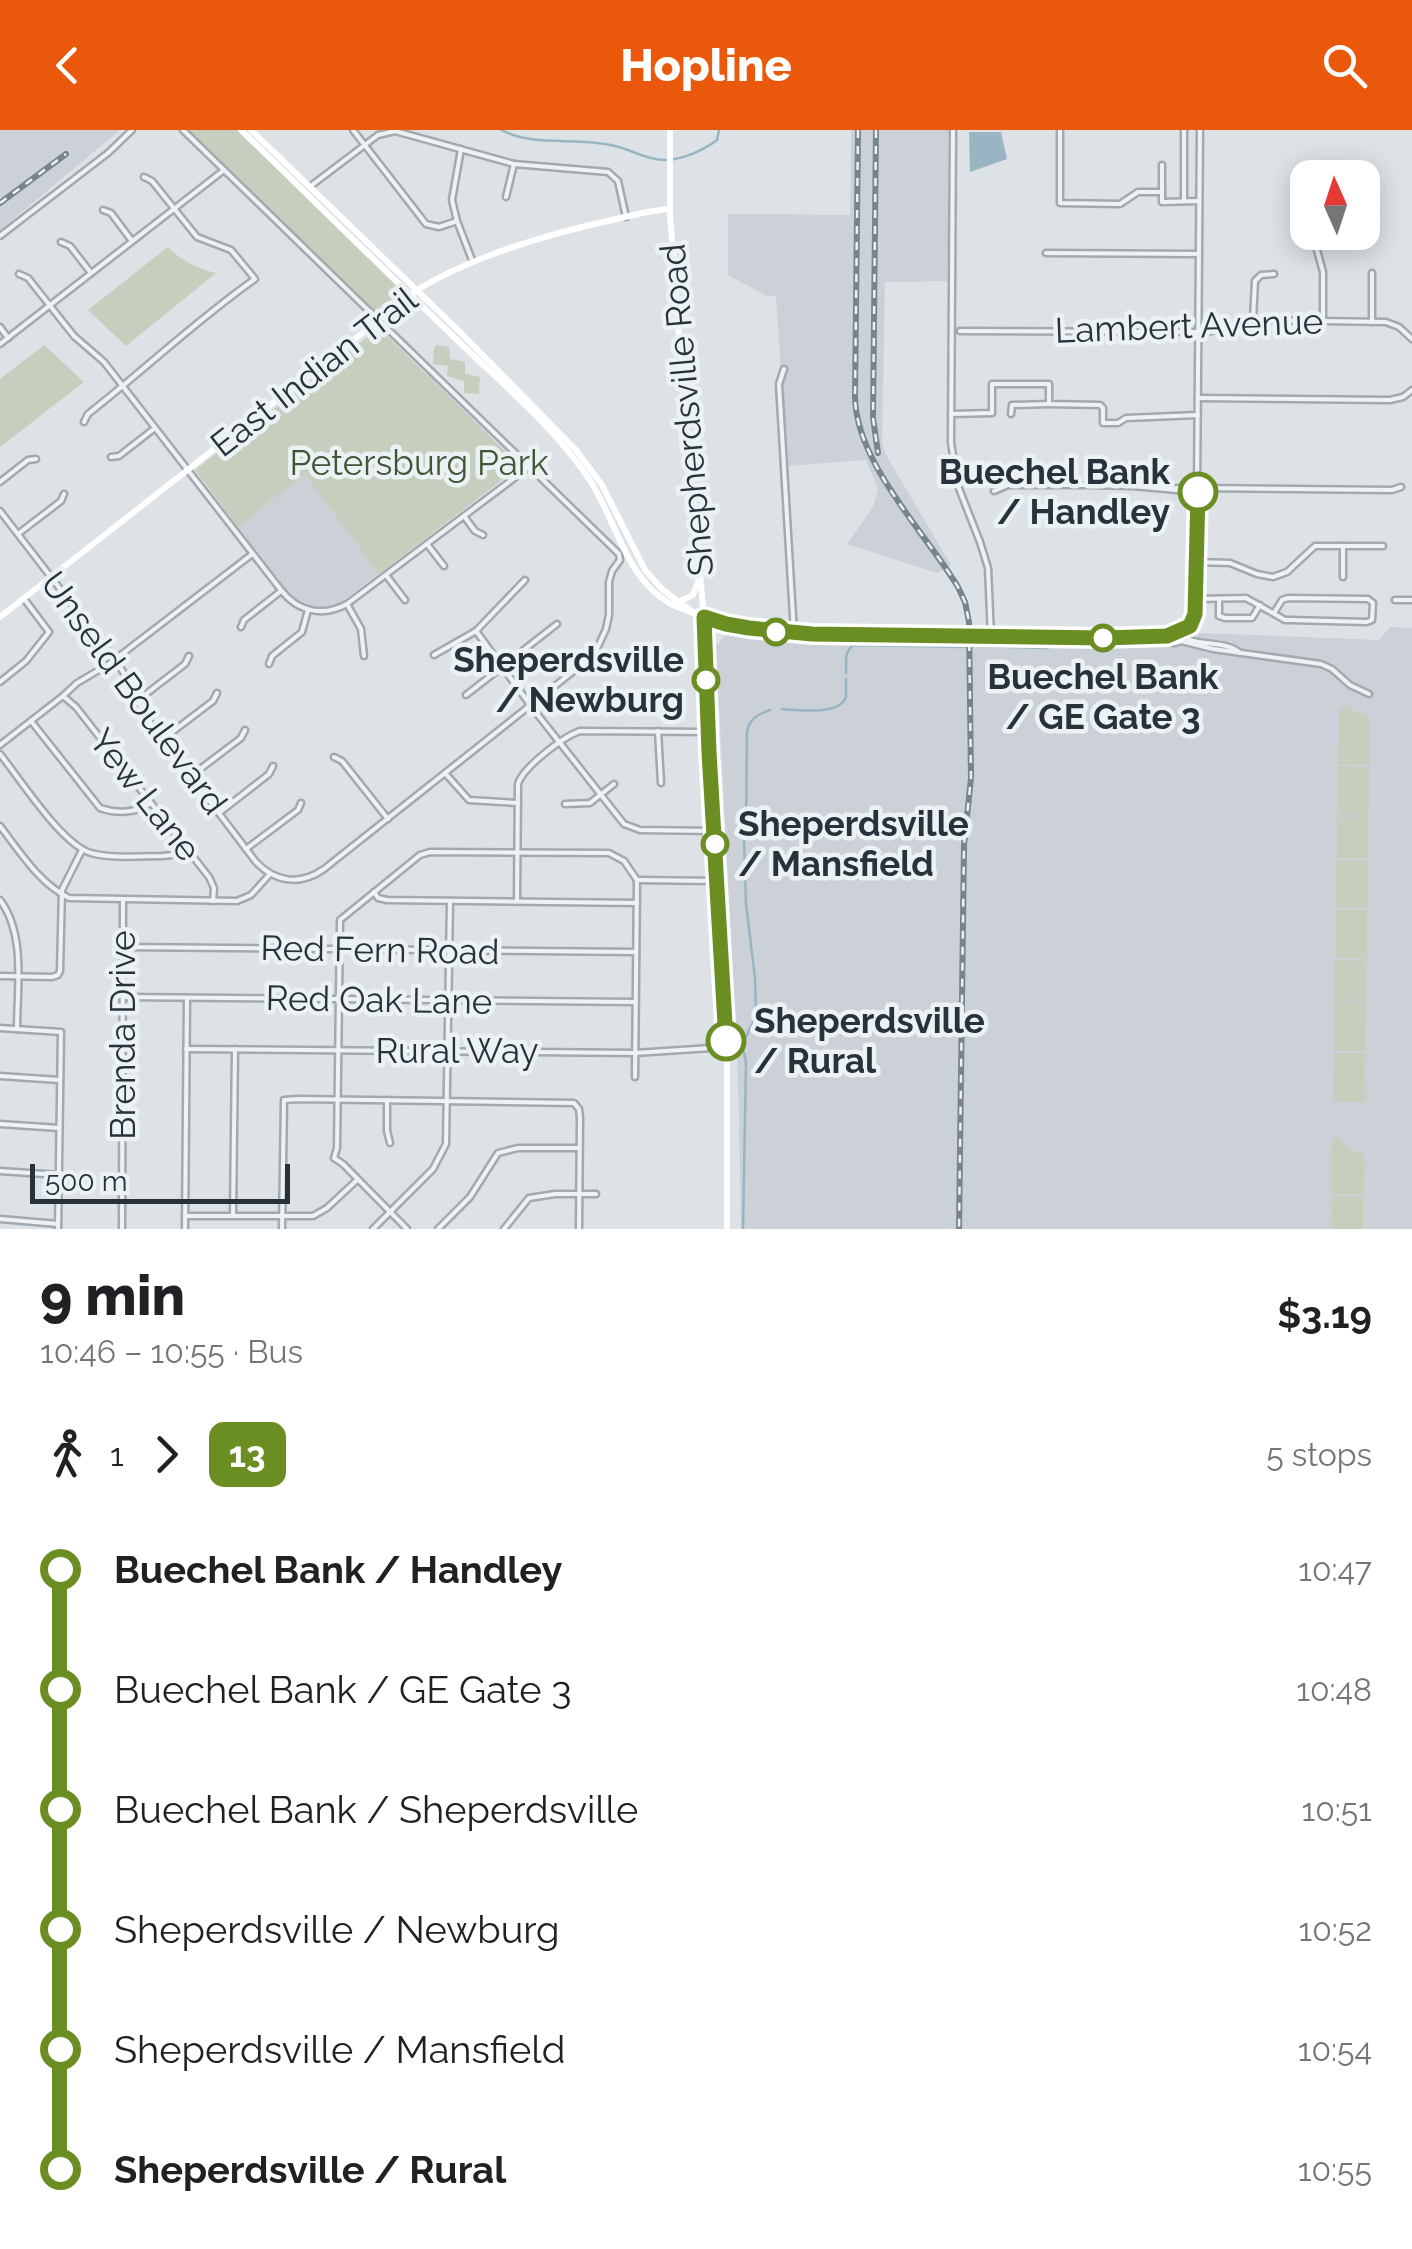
<!DOCTYPE html>
<html lang="en">
<head>
<meta charset="utf-8">
<style>
	body { margin:0; font-family:Raleway,sans-serif; background:#f2f2f2; color:#202124; height:100vh; display:flex; flex-direction:column; font-size:38px; white-space:nowrap }
	* { box-sizing:border-box; margin:0 }
	p { font-size:32px; color:#757577 }
	.icon { flex:none; width:55px; height:55px; fill:none; stroke:currentColor; stroke-width:2; stroke-linecap:round; stroke-linejoin:round }
	.map { position:relative; height:1099px; overflow:hidden }
	.details { display:flex; flex-direction:column; background:#fff; flex:1 }
	.details>* { flex:none }
	.badge { padding:0 20px; border-radius:15px; font-size:35px; line-height:65px }
	.needle { width:65px; rotate:357deg }
	.fabs { position:absolute; left:1290px; top:30px; display:grid; gap:20px }
	.fabs a { display:grid; place-items:center; width:90px; height:90px; border-radius:20px; background:#fff; box-shadow:0 5px 25px #0003; font-size:50px }
	.scale { position:absolute; left:30px; bottom:25px; width:260px; box-sizing:border-box; padding-left:10px; border:5px solid #27323b; border-top:0; font-size:28px; line-height:35px; white-space:nowrap; color:#27323b; -webkit-text-stroke:8px #ecf1f4; paint-order:stroke }
	.map>.badge { position:absolute; translate:-50% -50%; box-shadow:0 0 0 5px #fff }
	.legs { display:flex; align-items:center; gap:15px; height:110px; padding:0 40px; font-size:32px }
	.legs p { margin-inline-start:auto }
	.overview { display:flex; align-items:center; justify-content:space-between; height:170px; padding:0 40px }
	h1 { font-size:55px; font-weight:800; line-height:75px }
	ul { padding:0 40px; list-style:none }
	li { display:flex; align-items:center; gap:35px; height:120px; font-size:38px }
	li i { display:grid; place-items:center; width:15px; height:100%; margin:0 12px; background:currentColor }
	li i::after { content:''; width:25px; height:25px; margin:-12px; border:8px solid; border-radius:50%; background:#fff }
	li p { margin-inline-start:auto }
	li:first-child i { background:linear-gradient(#0000 50%,currentColor 0) }
	li:last-child i { background:linear-gradient(currentColor 50%,#0000 0) }
	header { display:flex; justify-content:space-between; align-items:center; height:130px; padding:0 40px; background:#ea580c; color:#fff; font-size:45px; font-weight:800 }
	.map>svg:first-child { display:block }
	.built { fill:#cbd1d7 }
	.green { fill:#c6cfbe }
	.water { fill:#99b5c4 }
	.lines { fill:none; stroke-linecap:round; stroke-linejoin:round }
	.stream { stroke:#99b5c4; stroke-width:2.5 }
	.street-casing { stroke:#a3aaaf; stroke-width:9 }
	.street { stroke:#eff2f4; stroke-width:4 }
	.secondary { stroke:#fff; stroke-width:6 }
	.rail-casing { stroke:#77848e; stroke-width:6 }
	.rail { stroke:#ecf1f4; stroke-width:2.5; stroke-dasharray:8; stroke-linecap:butt }
	.line-1-casing { stroke:#fff; stroke-width:22 }
	.line-1 { stroke:#6b8e23; stroke-width:15 }
	.stop-1-dot { fill:#fff; stroke:#6b8e23; stroke-width:5 }
	.labels { text-anchor:middle; stroke-width:9; stroke-linejoin:round; paint-order:stroke }
	.street-label { font-size:35px; fill:#27323b; stroke:#ecf1f4 }
	.park-label { font-size:35px; fill:#415636; stroke:#ecf1f4 }
	.stop-label { font-size:35px; font-weight:bold; fill:#27323b; stroke:#ecf1f4; text-anchor:end }
</style>
</head>
<body>
<header><svg class="icon" aria-label="back" viewBox="0 0 24 24"><path d="M15 5l-7 7 7 7"/></svg>Hopline<svg class="icon" aria-label="search" viewBox="0 0 24 24"><circle cx="10" cy="10" r="6"/><path d="M15 15l6 6"/></svg></header>
<div class="map">
<svg width="1412" height="1099" viewBox="0 0 1412 1099">
	<rect width="100%" height="100%" fill="#dde2e6"/>
	<g class="built">
		<polygon points="0,0 120,0 0,100"/>
		<polygon points="851,0 948,0 948,151 885,152 882,313 886,325 951,435 937,443 847,414 873,377 878,359 866,330 787,336 776,166 767,166 728,145 728,84 850,85"/>
		<polygon points="428,245 520,336 336,476 313,476 295,468 288,463 238,397"/>
		<polygon points="1390,497 1412,498 1412,1099 741,1099 738,951 716,516 729,501 794,510 926,514 1178,517 1199,503 1379,510"/>
	</g>
	<g class="green">
		<polygon points="187,0 238,0 404,162 402,167 381,184 377,184"/>
		<path d="M168 117C183 132 196 138 216 143L126 216 88 180Z"/>
		<polygon points="379,198 520,336 379,444 305,344 238,397 195,340"/>
		<polygon points="44,215 84,252 0,317 0,249"/>
		<polygon points="437,215 449,217 450,229 465,232 465,244 480,247 479,264 464,263 464,251 447,246 448,236 433,234 434,217"/>
		<polygon points="1344,576 1370,587 1370,635 1338,634 1339,582"/>
		<polygon points="1338,636 1369,637 1369,685 1337,685"/>
		<polygon points="1337,687 1369,687 1368,728 1337,728"/>
		<rect x="1336" y="730" width="32" height="48"/>
		<polygon points="1336,780 1367,780 1367,829 1335,828"/>
		<polygon points="1335,830 1367,831 1366,870 1334,869"/>
		<polygon points="1334,871 1366,871 1365,921 1334,921"/>
		<polygon points="1334,923 1364,923 1365,972 1333,972"/>
		<polygon points="1334,1004 1352,1021 1363,1022 1361,1024 1364,1026 1363,1064 1332,1064 1332,1015 1342,1015 1332,1013"/>
		<polygon points="1332,1066 1363,1066 1363,1099 1331,1099"/>
	</g>
	<polygon class="water" points="969,2 1001,2 1007,29 970,42"/>
	<g class="lines">
		<g class="stream">
			<path d="M501 0C536 18 578 6 615 16 632 20 650 31 667 30 684 29 704 20 717 10L719 0"/>
			<polyline points="972,516 1048,518"/>
			<path d="M846 543C847 534 843 521 854 515L967 517"/>
			<path d="M782 579C797 580 839 586 846 567 846 565 846 551 846 549"/>
			<path d="M745 909 756 885 755 848 746 774 744 712 746 703 747 602C749 589 758 584 770 580"/>
			<polyline points="743,1099 746,933 744,922"/>
		</g>
		<g class="street-casing">
			<g id="street">
				<polyline points="353,0 426,94 439,97 457,91"/>
				<polyline points="953,0 951,313 958,356 980,412 988,438 991,506"/>
				<polyline points="1060,0 1060,73 1120,74 1138,62 1162,62"/>
				<polyline points="1184,0 1184,71"/>
				<polyline points="461,19 452,70 457,91 472,130"/>
				<polyline points="1162,35 1162,72 1199,71"/>
				<polyline points="312,55 378,5 395,1 514,34 608,42 618,51 626,87"/>
				<polyline points="506,67 514,34"/>
				<polyline points="103,80 111,83 132,111"/>
				<polyline points="0,106 108,23 132,0"/>
				<polyline points="61,112 70,116 91,143"/>
				<polyline points="1317,120 1323,142 1323,189"/>
				<polyline points="1046,123 1199,124"/>
				<polyline points="1372,143 1372,192"/>
				<path d="M19 144 28 148 74 206 104 232 281 460C298 482 323 487 347 474L529 337"/>
				<polyline points="1253,190 1255,151 1261,145 1274,144"/>
				<polyline points="0,197 8,208"/>
				<path d="M960 201 1204 202C1221 201 1235 192 1251 190L1386 192 1399 197 1412 209"/>
				<polyline points="0,214 224,40"/>
				<polyline points="784,239 779,254 794,503"/>
				<polyline points="1198,268 1390,270 1403,267 1412,260"/>
				<polyline points="951,284 992,283 992,254 1049,254 1049,274 1100,275 1103,278 1103,293 1118,293 1126,288 1198,285"/>
				<polyline points="1011,284 1012,275 1049,274"/>
				<path d="M84 292 88 284C144 240 197 190 255 149L231 120 197 107 152 51 144 47"/>
				<polyline points="111,327 119,326 155,298"/>
				<polyline points="0,352 28,330 36,329"/>
				<polyline points="1198,358 1392,360 1401,357"/>
				<polyline points="1169,359 1198,356"/>
				<polyline points="994,361 1008,355 1089,355 1133,356 1198,362"/>
				<path d="M0 381 118 534C131 552 136 573 149 591L256 732C275 752 300 756 324 739L585 532 596 521 606 499 609 485V452L612 441 620 430 619 424 183 0"/>
				<polyline points="464,386 475,401 483,405"/>
				<polyline points="18,404 61,371 64,364"/>
				<polyline points="427,414 444,436"/>
				<polyline points="1197,432 1230,433 1257,444 1273,447 1287,442 1315,416 1383,416"/>
				<polyline points="386,445 405,470"/>
				<polyline points="1343,447 1343,416"/>
				<polyline points="1196,469 1246,468 1285,490 1290,490 1367,492 1372,490 1373,473 1368,469 1288,468 1282,470 1274,483"/>
				<polyline points="1219,470 1219,486 1225,488 1252,488 1260,475"/>
				<polyline points="1395,470 1412,470"/>
				<polyline points="347,474 361,499 364,526"/>
				<path d="M704 487C758 505 816 504 872 505 945 506 1017 506 1089 508 1114 508 1161 501 1181 511"/>
				<polyline points="241,497 244,490 281,461"/>
				<polyline points="476,501 534,580 624,694 640,700 714,701"/>
				<path d="M1187 504 1189 510C1205 515 1228 512 1240 523"/>
				<polyline points="1151,508 1175,513 1181,511 1213,519 1321,534 1332,539 1350,555 1369,564"/>
				<polyline points="1181,511 1191,495 1196,480 1200,0"/>
				<polyline points="434,525 476,501 525,450"/>
				<polyline points="269,534 272,526 302,502 308,480"/>
				<polyline points="0,552 26,531 49,502 25,470"/>
				<polyline points="466,565 557,494"/>
				<polyline points="63,566 76,577 209,747 214,758 213,771"/>
				<polyline points="137,571 185,534 189,526"/>
				<path d="M31 591 100 678C117 684 136 683 151 673"/>
				<polyline points="658,601 661,653"/>
				<polyline points="163,609 213,571 217,563"/>
				<polyline points="0,615 63,566 77,553 109,534 251,425"/>
				<path d="M0 624C20 649 62 715 91 723 113 729 140 726 163 726L172 725 186 717"/>
				<polyline points="334,627 342,631 388,689"/>
				<polyline points="445,643 469,670 518,673"/>
				<polyline points="191,646 241,608 245,600"/>
				<polyline points="565,674 590,673 614,654"/>
				<polyline points="219,683 269,644 273,636"/>
				<path d="M0 696C20 722 39 753 69 768L237 771 251 765 270 744"/>
				<polyline points="246,719 298,680 301,673"/>
				<polyline points="637,750 717,751"/>
				<polyline points="374,762 378,768 387,770 637,773"/>
				<path d="M0 770C26 804 17 858 17 899"/>
				<path d="M517 771 518 654C523 637 563 607 580 601L708 602"/>
				<polyline points="123,817 636,822"/>
				<polyline points="0,846 52,847 58,845 60,841 62,760 82,720"/>
				<polyline points="123,867 635,872"/>
				<polyline points="0,898 61,902 58,1099"/>
				<polyline points="186,919 635,923 726,917"/>
				<polyline points="0,946 59,950"/>
				<polyline points="635,947 637,750"/>
				<polyline points="387,970 387,1001 390,1013"/>
				<polyline points="0,994 59,998"/>
				<polyline points="0,1041 59,1045"/>
				<polyline points="233,1084 235,919"/>
				<polyline points="185,1086 313,1086 327,1078 357,1050"/>
				<polyline points="0,1089 58,1094"/>
				<polyline points="122,1099 123,770"/>
				<polyline points="185,1099 187,868"/>
				<polyline points="282,1099 284,970 298,969 574,973 579,979 580,988 579,1099"/>
				<polyline points="373,1099 433,1039 446,1014 450,771"/>
				<polyline points="407,1099 343,1034 334,1028 337,1018 340,790 420,725 430,722 609,723 624,731 637,750"/>
				<polyline points="438,1099 470,1067 498,1023 518,1018 579,1018"/>
				<polyline points="504,1099 529,1068 555,1064 596,1064"/>
			</g>
		</g>
		<use href="#street" class="street"/>
		<g class="secondary">
			<path d="M241 0C312 69 383 139 455 208 500 252 551 294 587 346 615 385 624 447 669 473 680 479 692 482 704 487"/>
			<polyline points="251,0 461,203 576,320 602,355 645,440 663,460 693,482"/>
			<polyline points="670,0 670,84 681,236 704,487 709,622 727,931 727,1099"/>
			<polyline points="680,471 693,465 699,449"/>
			<path d="M0 487 417 160C473 126 552 103 616 89 634 85 652 80 670 79"/>
		</g>
		<g class="rail-casing">
			<g id="rail">
				<path d="M858 0 855 267C856 333 925 402 958 457L965 472 969 492 971 648 964 715 959 1099"/>
				<polyline points="876,0 873,288 878,323"/>
				<polyline points="0,73 66,24"/>
			</g>
		</g>
		<use href="#rail" class="rail"/>
	</g>
	<g class="lines">
		<g class="line-1-casing">
			<polyline id="line-1" points="726,911 709,622 704,487 726,494 749,498 812,504 1103,508 1167,506 1190,496 1195,484 1198,362"/>
		</g>
		<use href="#line-1" class="line-1"/>
	</g>
	<g class="stop-1-dot">
		<circle cx="1198" cy="362" r="18"/>
		<circle cx="776" cy="502" r="12"/>
		<circle cx="1103" cy="508" r="12"/>
		<circle cx="706" cy="550" r="12"/>
		<circle cx="715" cy="714" r="12"/>
		<circle cx="726" cy="911" r="18"/>
	</g>
	<g class="labels">
		<g class="street-label">
			<text transform="translate(1189 196) rotate(-2)" y="12">Lambert Avenue</text>
			<text transform="translate(314 242) rotate(-38)" y="12">East Indian Trail</text>
			<text transform="translate(687 280) rotate(-95)" y="12">Shepherdsville Road</text>
			<text transform="translate(134 563) rotate(54)" y="12">Unseld Boulevard</text>
			<text transform="translate(145 665) rotate(52)" y="12">Yew Lane</text>
			<text transform="translate(380 820) rotate(1)" y="12">Red Fern Road</text>
			<text transform="translate(379 870) rotate(1)" y="12">Red Oak Lane</text>
			<text transform="translate(123 905) rotate(-90)" y="12">Brenda Drive</text>
			<text x="457" y="933">Rural Way</text>
		</g>
		<g class="park-label">
			<text x="419" y="345">Petersburg Park</text>
		</g>
		<g class="stop-label">
			<text x="1170" y="354">Buechel Bank<tspan x="1170" dy="40">/ Handley</tspan></text>
			<text x="684" y="542">Sheperdsville<tspan x="684" dy="40">/ Newburg</tspan></text>
			<text x="1103" y="559" text-anchor="middle">Buechel Bank<tspan x="1103" dy="40">/ GE Gate 3</tspan></text>
			<text x="738" y="706" text-anchor="start">Sheperdsville<tspan x="738" dy="40">/ Mansfield</tspan></text>
			<text x="754" y="903" text-anchor="start">Sheperdsville<tspan x="754" dy="40">/ Rural</tspan></text>
		</g>
	</g>
</svg>
<div class="fabs">
<a><svg class="needle" viewBox="-14 -14 28 28"><path d="M0-13l5 13h-10z" fill="#e53935"/><path d="M0 13l5-13h-10z" fill="#757577"/></svg></a>
</div>
<div class="scale">500 m</div>
</div>
<section class="details">
<div class="overview"><div><h1>9 min</h1><p>10:46 – 10:55 · Bus</p></div><b>$3.19</b></div>
<div class="legs"><svg class="icon" aria-label="walk" viewBox="0 0 24 24"><circle cx="13" cy="4" r="2"/><path d="M13 8l-2 6 4 7M11 14l-3 7M7 12l3-4h3l4 4"/></svg>1<svg class="icon" aria-label="forward" viewBox="0 0 24 24"><path d="M9 5l7 7-7 7"/></svg><b class="badge" style="background:#6b8e23;color:#fff">13</b><p>5 stops</p></div>
<ul>
<li><i style="color:#6b8e23"></i><b>Buechel Bank / Handley</b><p>10:47</p></li>
<li><i style="color:#6b8e23"></i><span>Buechel Bank / GE Gate 3</span><p>10:48</p></li>
<li><i style="color:#6b8e23"></i><span>Buechel Bank / Sheperdsville</span><p>10:51</p></li>
<li><i style="color:#6b8e23"></i><span>Sheperdsville / Newburg</span><p>10:52</p></li>
<li><i style="color:#6b8e23"></i><span>Sheperdsville / Mansfield</span><p>10:54</p></li>
<li><i style="color:#6b8e23"></i><b>Sheperdsville / Rural</b><p>10:55</p></li>
</ul>
</section>
</body>
</html>
